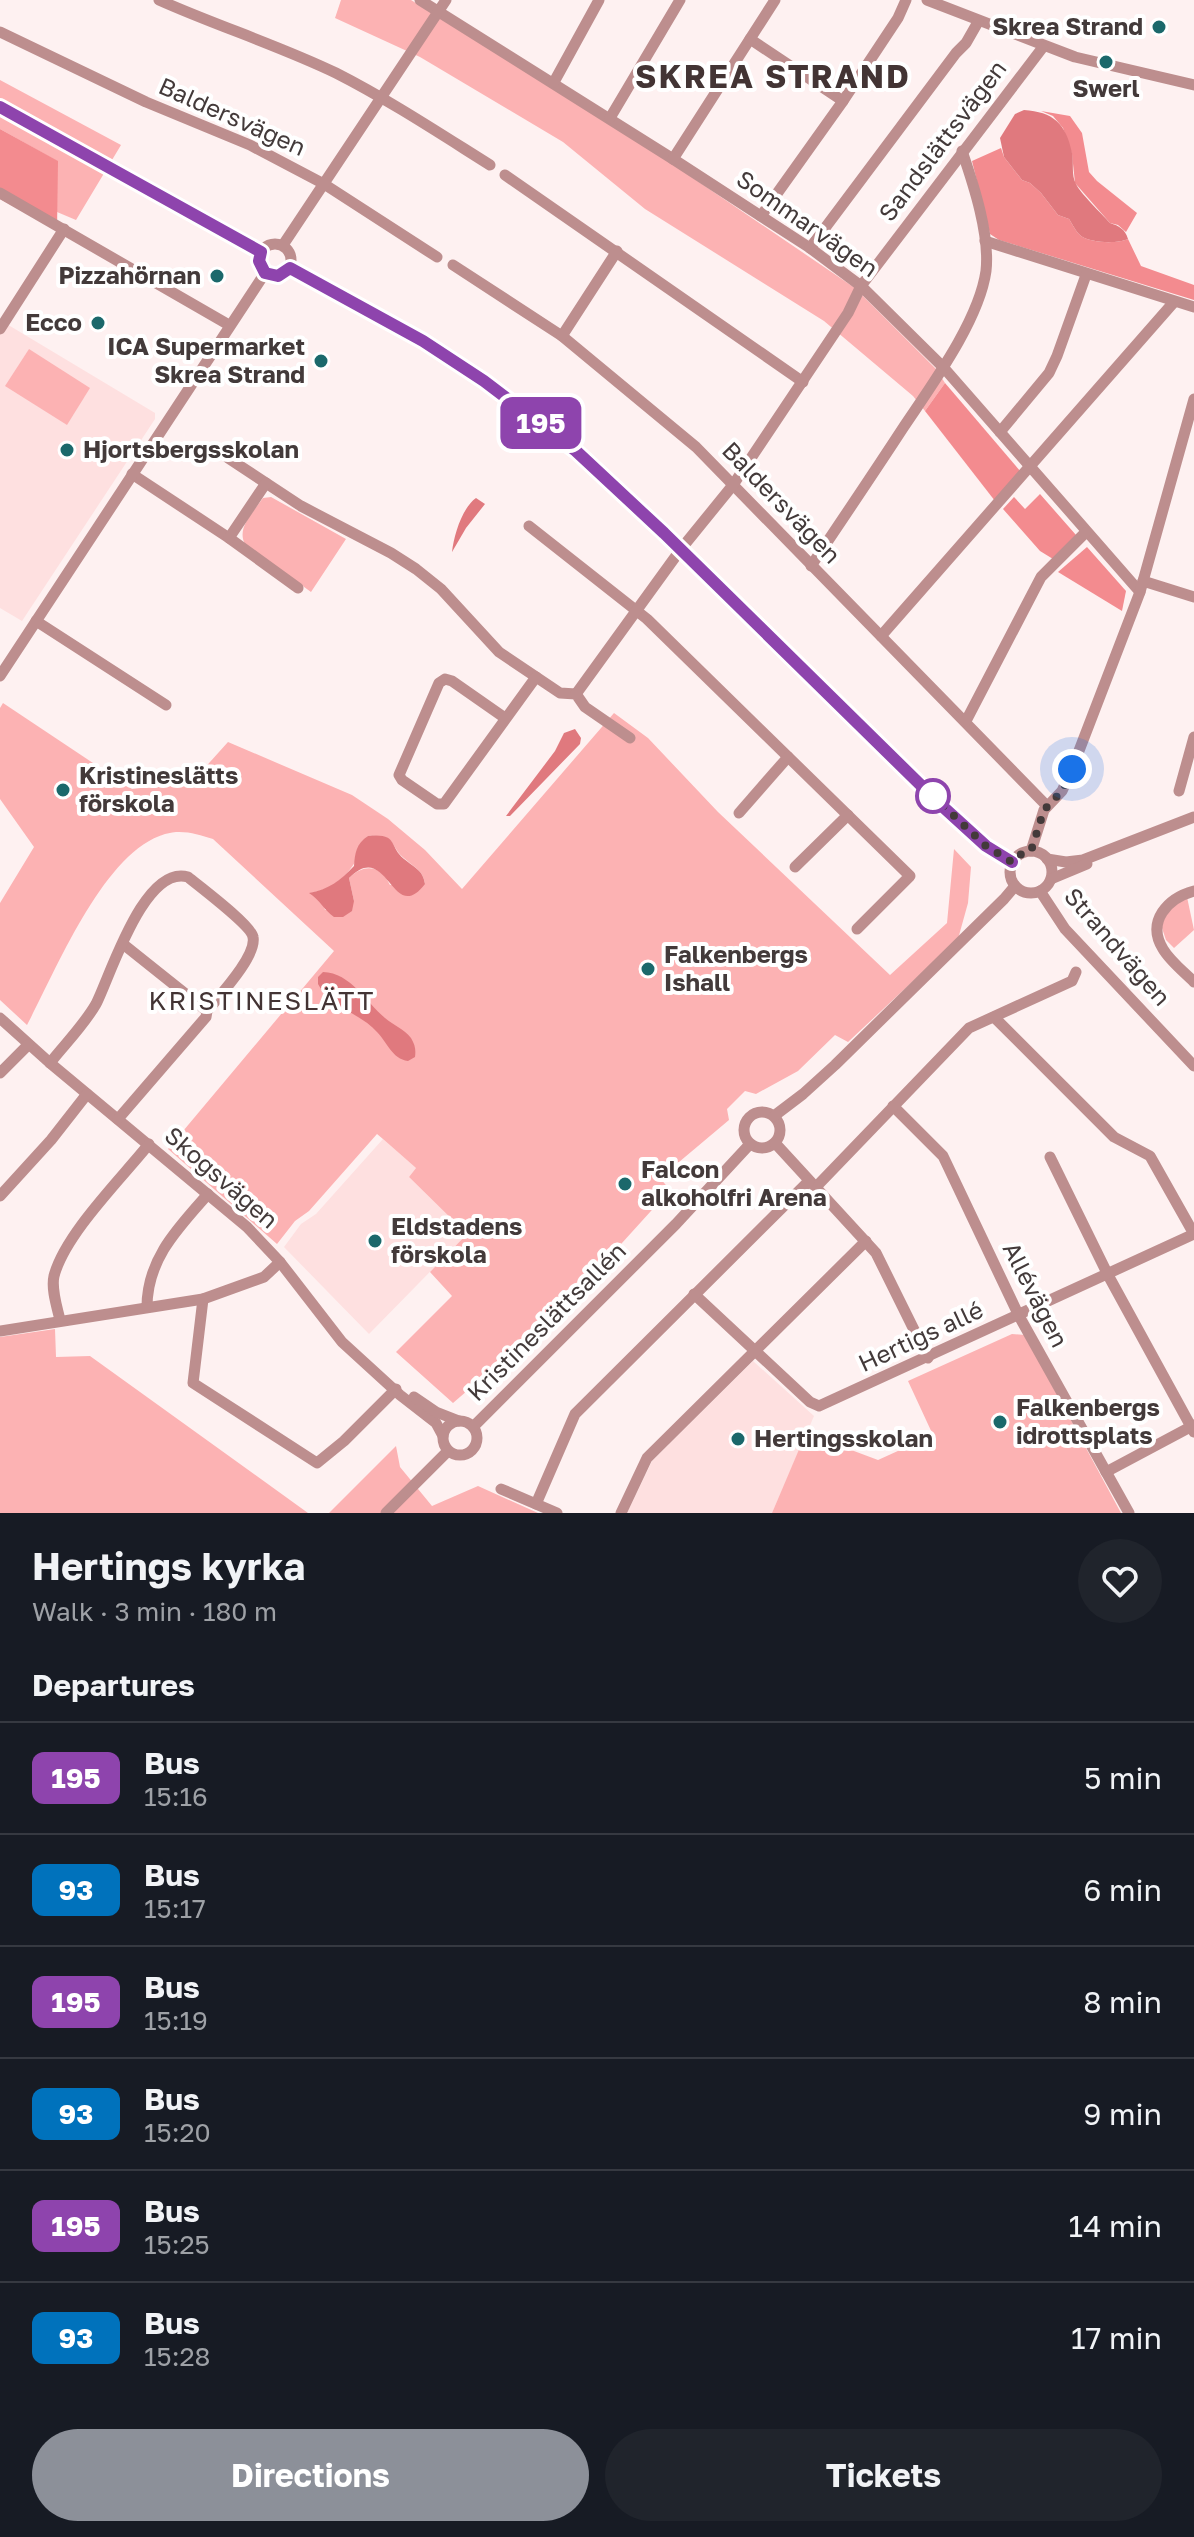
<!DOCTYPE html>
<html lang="en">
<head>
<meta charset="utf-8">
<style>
	body { margin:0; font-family:"Golos Text",sans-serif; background:#20242c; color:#f1f3f6; height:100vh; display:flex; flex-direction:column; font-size:30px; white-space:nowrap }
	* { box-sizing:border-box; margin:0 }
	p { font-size:26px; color:#9ea1a6 }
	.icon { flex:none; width:44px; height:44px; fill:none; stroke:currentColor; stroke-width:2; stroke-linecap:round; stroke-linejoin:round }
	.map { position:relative; height:1513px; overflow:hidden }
	.drawer { display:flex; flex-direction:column; background:#171b24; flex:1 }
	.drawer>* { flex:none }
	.badge { padding:0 16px; border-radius:12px; font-size:28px; line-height:52px }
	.you { position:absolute; width:40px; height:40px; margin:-20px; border:6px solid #fff; border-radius:50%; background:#1a73e8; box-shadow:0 0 0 12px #1a73e833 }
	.map>.badge { position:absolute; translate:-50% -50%; box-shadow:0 0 0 4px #fff }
	h2 { padding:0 32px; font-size:30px; line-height:72px }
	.round { display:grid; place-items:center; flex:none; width:84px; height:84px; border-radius:42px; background:#20242c }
	.headline { display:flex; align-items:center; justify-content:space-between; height:136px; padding:0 32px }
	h1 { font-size:38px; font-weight:700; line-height:60px }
	.action { display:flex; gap:16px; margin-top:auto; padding:16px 32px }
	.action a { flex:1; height:92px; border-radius:48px; background:#8c9099; color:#fff; font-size:32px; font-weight:700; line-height:92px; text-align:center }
	.action a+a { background:#20242c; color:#f1f3f6 }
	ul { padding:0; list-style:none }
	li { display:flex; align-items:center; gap:24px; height:112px; padding:0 32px; border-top:2px solid #363941 }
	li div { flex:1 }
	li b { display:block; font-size:30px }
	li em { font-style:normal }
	li .badge { min-width:88px; font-weight:700; text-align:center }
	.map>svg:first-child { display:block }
	.built { fill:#fee0e0 }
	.green { fill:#fcb2b3; fill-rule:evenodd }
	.forest { fill:#f38b8f }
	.water { fill:#e0797e }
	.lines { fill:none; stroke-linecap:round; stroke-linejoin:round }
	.minor { stroke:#bd8e8e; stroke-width:11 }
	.line-casing { stroke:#fff; stroke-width:18 }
	.line { stroke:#8e44ad; stroke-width:12 }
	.walk { stroke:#433a3a; stroke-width:8; stroke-dasharray:0 14.4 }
	.poi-dot { fill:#1b686b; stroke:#fff; stroke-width:3 }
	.stop-dot { fill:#fff; stroke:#8e44ad; stroke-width:4 }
	.labels { text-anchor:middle; stroke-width:8; stroke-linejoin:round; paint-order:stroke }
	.poi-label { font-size:24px; font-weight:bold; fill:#433a3a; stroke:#fff; text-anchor:start }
	.street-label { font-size:24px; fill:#433a3a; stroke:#fff }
	.neighbourhood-label { font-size:26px; letter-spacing:2px; fill:#433434; stroke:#fff }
	.district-label { font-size:32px; font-weight:bold; letter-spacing:2px; fill:#433434; stroke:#fff }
</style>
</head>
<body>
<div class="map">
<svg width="1194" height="1513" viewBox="0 0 1194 1513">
	<rect width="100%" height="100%" fill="#fef1f1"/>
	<g class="built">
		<polygon points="0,320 155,413 155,419 22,621 0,608"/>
		<polygon points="383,1139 416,1168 409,1177 467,1234 369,1334 284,1247 301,1224 316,1214"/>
		<polygon points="753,1361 814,1416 772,1513 627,1513 652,1461"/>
	</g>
	<g class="green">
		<polygon points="341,0 411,0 668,161 855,288 936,369 945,383 925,411 913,396 824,321 645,209 563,142 420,57 335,18"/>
		<polygon points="0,80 121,145 76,220 57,212 57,161 0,129"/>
		<polygon points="29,349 90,388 67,425 5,386"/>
		<path d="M271 497 346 539 311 592 245 544C236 528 254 511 263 498Z"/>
		<path d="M3 703 132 789 192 782 228 742 352 795 388 819 425 850 462 889 614 713 648 738 718 812 890 975 947 923 954 849 971 867 968 903 958 939 848 1042 835 1035 798 1071 756 1094 745 1091 727 1109 729 1120 660 1178 670 1190 507 1370 497 1365 453 1403 396 1352 452 1296 430 1272 467 1234 409 1177 416 1168 383 1139 377 1134 309 1211 295 1221 277 1244 168 1149 334 951 213 839C197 834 182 829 165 834 103 852 56 971 27 1025L0 1000V903L34 847 0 799V708ZM368 836C398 834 389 847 405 859 415 868 423 870 425 884L390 885C381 865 364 863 349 878L354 901 325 910 323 903 311 893C345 886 355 865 368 836Z"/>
		<polygon points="1187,897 1194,930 1174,948 1166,940 1161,925 1167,911"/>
		<polygon points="55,1329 56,1357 90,1356 308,1513 0,1513 0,1337"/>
		<polygon points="1012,1334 1025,1335 1121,1513 772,1513 806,1433 878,1460 933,1435 908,1381"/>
		<polygon points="396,1446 400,1467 432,1506 478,1486 538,1513 329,1513"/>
	</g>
	<g class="forest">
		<polygon points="1041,111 1070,116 1082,133 1089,172 1097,181 1137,213 1126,232 1118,225 1110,223 1075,183 1072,154 1063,128 1053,116"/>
		<polygon points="0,129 58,161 57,230 0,199"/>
		<path d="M1001 148 1004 157 1022 180 1030 183 1041 193 1058 215 1069 219C1073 225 1076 232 1081 236 1091 243 1117 244 1128 239L1141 266 1194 285V300L999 240 990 234 972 161Z"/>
		<polygon points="945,383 1021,472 995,501 925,411"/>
		<polygon points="1040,494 1076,535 1053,559 1040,551 1003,509 1014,497 1025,509"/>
		<polygon points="1087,547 1126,591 1122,611 1058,572"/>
	</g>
	<g class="water">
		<path d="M1024 110C1053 112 1066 123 1072 153 1074 163 1071 175 1076 184 1081 194 1101 213 1110 223 1119 226 1125 229 1128 239 1117 244 1091 243 1081 236 1076 232 1073 225 1069 219L1058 215 1041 193 1030 183 1022 180 1004 157 1000 138 1015 114Z"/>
		<path d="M476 498 485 504 466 528 452 552C454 535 462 508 476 498Z"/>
		<polygon points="575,729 581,738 580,744 510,816 506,816 555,751 564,733"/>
		<path d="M368 836C399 833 388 846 404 859 415 868 423 870 425 884 392 927 388 838 349 878L354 901 352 911 343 917H334C324 910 320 900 309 893 328 890 341 880 354 866 355 853 356 844 368 836Z"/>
		<path d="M323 972C351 973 366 1002 385 1018 393 1025 404 1029 411 1038 415 1045 416 1049 415 1057L408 1061C392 1059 387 1042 377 1032 359 1012 332 1009 318 984V977Z"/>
	</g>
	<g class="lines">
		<g class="minor">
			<path d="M159 0C217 26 278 45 336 73 389 100 439 133 490 165"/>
			<polyline points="420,0 673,159 810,248 861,286 944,368 1140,592"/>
			<polyline points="927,0 1075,57 1194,85"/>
			<polyline points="0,32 146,102 250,145 324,184 437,257"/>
			<polyline points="750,39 843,101"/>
			<polyline points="554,82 599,0"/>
			<polyline points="0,107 261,252"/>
			<polyline points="610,118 680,0"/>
			<polyline points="673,159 775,0"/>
			<polyline points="505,175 803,382"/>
			<polyline points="0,193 229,325"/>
			<polyline points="761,216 843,101 898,18 906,0"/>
			<polyline points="985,241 1194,307"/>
			<circle cx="275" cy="260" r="16"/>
			<polyline points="283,245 446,0"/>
			<polyline points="810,248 956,53 966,43 978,22"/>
			<polyline points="453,265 562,336 696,447 1047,806"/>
			<polyline points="290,268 423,341 484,381 576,451 664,533 941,805 986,846 1012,862"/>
			<polyline points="0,329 64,229"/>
			<polyline points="562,336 617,251"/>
			<polyline points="1000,432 1049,373 1057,356 1086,275"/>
			<polyline points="228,458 301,506 391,553 416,569 441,589 499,652 560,693 576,694 585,707 630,738"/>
			<polyline points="132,474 229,538 298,588"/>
			<polyline points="529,526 647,619 910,876 857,929"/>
			<polyline points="229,538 266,483"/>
			<path d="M811 566C842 520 873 474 903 428 931 386 979 321 986 271 990 235 974 186 962 151"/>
			<polyline points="1143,581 1194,597"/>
			<polyline points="36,621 166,705"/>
			<polyline points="881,636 1174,302"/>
			<polyline points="0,676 265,273"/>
			<polyline points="576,694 681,549 733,485 848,313 861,286 1043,47"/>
			<polyline points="505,718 452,681 445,679 439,683 399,775 402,780 437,804 444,804 536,677"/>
			<polyline points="966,721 1041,577 1085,533"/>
			<polyline points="1179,791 1194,737"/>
			<polyline points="739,813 788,757"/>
			<circle cx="1031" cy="872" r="21"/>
			<polyline points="1031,851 1044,810 1062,791 1072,769 1140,592 1194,399"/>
			<polyline points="1047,859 1066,862 1083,860 1194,817"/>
			<polyline points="795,867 848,815"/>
			<polyline points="1051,879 1087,864"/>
			<polyline points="1040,891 1065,929 1194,1066"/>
			<path d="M1194 891C1168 898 1146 921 1163 949 1170 961 1184 972 1194 982"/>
			<polyline points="123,944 207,1011"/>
			<polyline points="994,1017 1114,1137 1150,1156 1194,1234"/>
			<polyline points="0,1018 50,1063 247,1227 280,1262 342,1342 400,1395 436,1423 443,1436"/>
			<path d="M50 1063C65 1044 84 1025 96 1004 110 977 144 864 188 877 200 887 251 925 253 937 257 956 219 996 207 1011L206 1017 118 1119"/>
			<polyline points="0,1073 28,1045"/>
			<polyline points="893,1106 943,1156 1019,1316 1129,1513"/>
			<circle cx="762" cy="1130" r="18"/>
			<polyline points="774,1116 803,1094 835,1065 1004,899 1015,886"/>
			<polyline points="775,1143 876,1253 928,1358"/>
			<polyline points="1050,1157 1108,1275 1194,1432"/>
			<polyline points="815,1188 969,1028 1072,981 1076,972"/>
			<polyline points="0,1196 51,1140 87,1094"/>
			<polyline points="694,1294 810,1402 819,1406 1194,1234"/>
			<polyline points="203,1299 193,1383 317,1463 344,1441 396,1389"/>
			<path d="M147 1307C147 1259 178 1228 208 1194"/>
			<path d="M60 1320C57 1307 51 1289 54 1276 65 1234 121 1179 149 1144"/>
			<polyline points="0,1331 203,1299 264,1277 280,1262"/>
			<polyline points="414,1397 436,1412 459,1421"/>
			<circle cx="460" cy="1438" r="17"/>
			<polyline points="473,1427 676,1224 750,1144"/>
			<polyline points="1106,1472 1194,1425"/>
			<polyline points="501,1489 557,1513"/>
			<polyline points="536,1504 575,1414 809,1181"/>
			<polyline points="386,1513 448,1451"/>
			<polyline points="621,1513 647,1458 866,1241"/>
		</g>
	</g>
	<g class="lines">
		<g class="line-casing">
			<polyline id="line" points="0,107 261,252 259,261 265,273 278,276 290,268 423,341 484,381 576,451 664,533 941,805 986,846 1012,862"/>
		</g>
		<use href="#line" class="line"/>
		<polyline class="walk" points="933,796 986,846 1012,862 1019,855 1031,851 1044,810 1062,791 1072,769"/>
	</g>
	<g class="poi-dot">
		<circle cx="1159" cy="27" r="8"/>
		<circle cx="1106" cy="62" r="8"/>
		<circle cx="217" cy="276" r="8"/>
		<circle cx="98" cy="323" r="8"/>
		<circle cx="321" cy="361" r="8"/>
		<circle cx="67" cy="450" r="8"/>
		<circle cx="63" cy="790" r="8"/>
		<circle cx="648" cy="969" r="8"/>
		<circle cx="625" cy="1184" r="8"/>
		<circle cx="375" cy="1241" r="8"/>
		<circle cx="1000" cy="1422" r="8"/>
		<circle cx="738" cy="1439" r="8"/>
	</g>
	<circle class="stop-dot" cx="933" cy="796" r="16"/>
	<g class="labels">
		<g class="poi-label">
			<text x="1143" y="35" text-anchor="end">Skrea Strand</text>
			<text x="1106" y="97" text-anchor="middle">Swerl</text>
			<text x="201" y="284" text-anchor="end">Pizzahörnan</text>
			<text x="82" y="331" text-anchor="end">Ecco</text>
			<text x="305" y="355" text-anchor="end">ICA Supermarket<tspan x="305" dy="28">Skrea Strand</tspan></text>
			<text x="83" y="458">Hjortsbergsskolan</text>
			<text x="79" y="784">Kristineslätts<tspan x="79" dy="28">förskola</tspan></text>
			<text x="664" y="963">Falkenbergs<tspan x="664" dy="28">Ishall</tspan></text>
			<text x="641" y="1178">Falcon<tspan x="641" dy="28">alkoholfri Arena</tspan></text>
			<text x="391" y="1235">Eldstadens<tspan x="391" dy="28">förskola</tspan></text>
			<text x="1016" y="1416">Falkenbergs<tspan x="1016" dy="28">idrottsplats</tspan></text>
			<text x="754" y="1447">Hertingsskolan</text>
		</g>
		<g class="street-label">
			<text transform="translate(232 117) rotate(24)" y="8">Baldersvägen</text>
			<text transform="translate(943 141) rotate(-53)" y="8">Sandslättsvägen</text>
			<text transform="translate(807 224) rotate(35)" y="8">Sommarvägen</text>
			<text transform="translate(781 503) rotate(46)" y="8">Baldersvägen</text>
			<text transform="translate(1117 947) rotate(49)" y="8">Strandvägen</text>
			<text transform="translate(221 1178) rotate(41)" y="8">Skogsvägen</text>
			<text transform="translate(1035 1295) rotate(63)" y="8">Allévägen</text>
			<text transform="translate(547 1322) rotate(-45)" y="8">Kristineslättsallén</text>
			<text transform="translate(921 1337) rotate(-25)" y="8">Hertigs allé</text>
		</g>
		<g class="neighbourhood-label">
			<text x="262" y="1010">KRISTINESLÄTT</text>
		</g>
		<g class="district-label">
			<text x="773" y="88">SKREA STRAND</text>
		</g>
	</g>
</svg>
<div class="you" style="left:1072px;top:769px"></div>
<b class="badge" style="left:541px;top:423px;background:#8e44ad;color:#fff">195</b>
</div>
<section class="drawer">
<div class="headline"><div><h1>Hertings kyrka</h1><p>Walk · 3 min · 180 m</p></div><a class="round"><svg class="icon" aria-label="heart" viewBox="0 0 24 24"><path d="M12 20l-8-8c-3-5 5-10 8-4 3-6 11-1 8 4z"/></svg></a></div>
<h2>Departures</h2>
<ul>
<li><span class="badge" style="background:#8e44ad;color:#fff">195</span><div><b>Bus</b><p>15:16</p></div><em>5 min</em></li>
<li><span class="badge" style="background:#0072bc;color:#fff">93</span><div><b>Bus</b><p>15:17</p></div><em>6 min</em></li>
<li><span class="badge" style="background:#8e44ad;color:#fff">195</span><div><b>Bus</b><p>15:19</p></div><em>8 min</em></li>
<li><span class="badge" style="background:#0072bc;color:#fff">93</span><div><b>Bus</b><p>15:20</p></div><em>9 min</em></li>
<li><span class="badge" style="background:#8e44ad;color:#fff">195</span><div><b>Bus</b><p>15:25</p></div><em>14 min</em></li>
<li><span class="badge" style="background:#0072bc;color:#fff">93</span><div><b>Bus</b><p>15:28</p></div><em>17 min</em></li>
</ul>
<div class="action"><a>Directions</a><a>Tickets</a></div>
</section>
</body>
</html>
